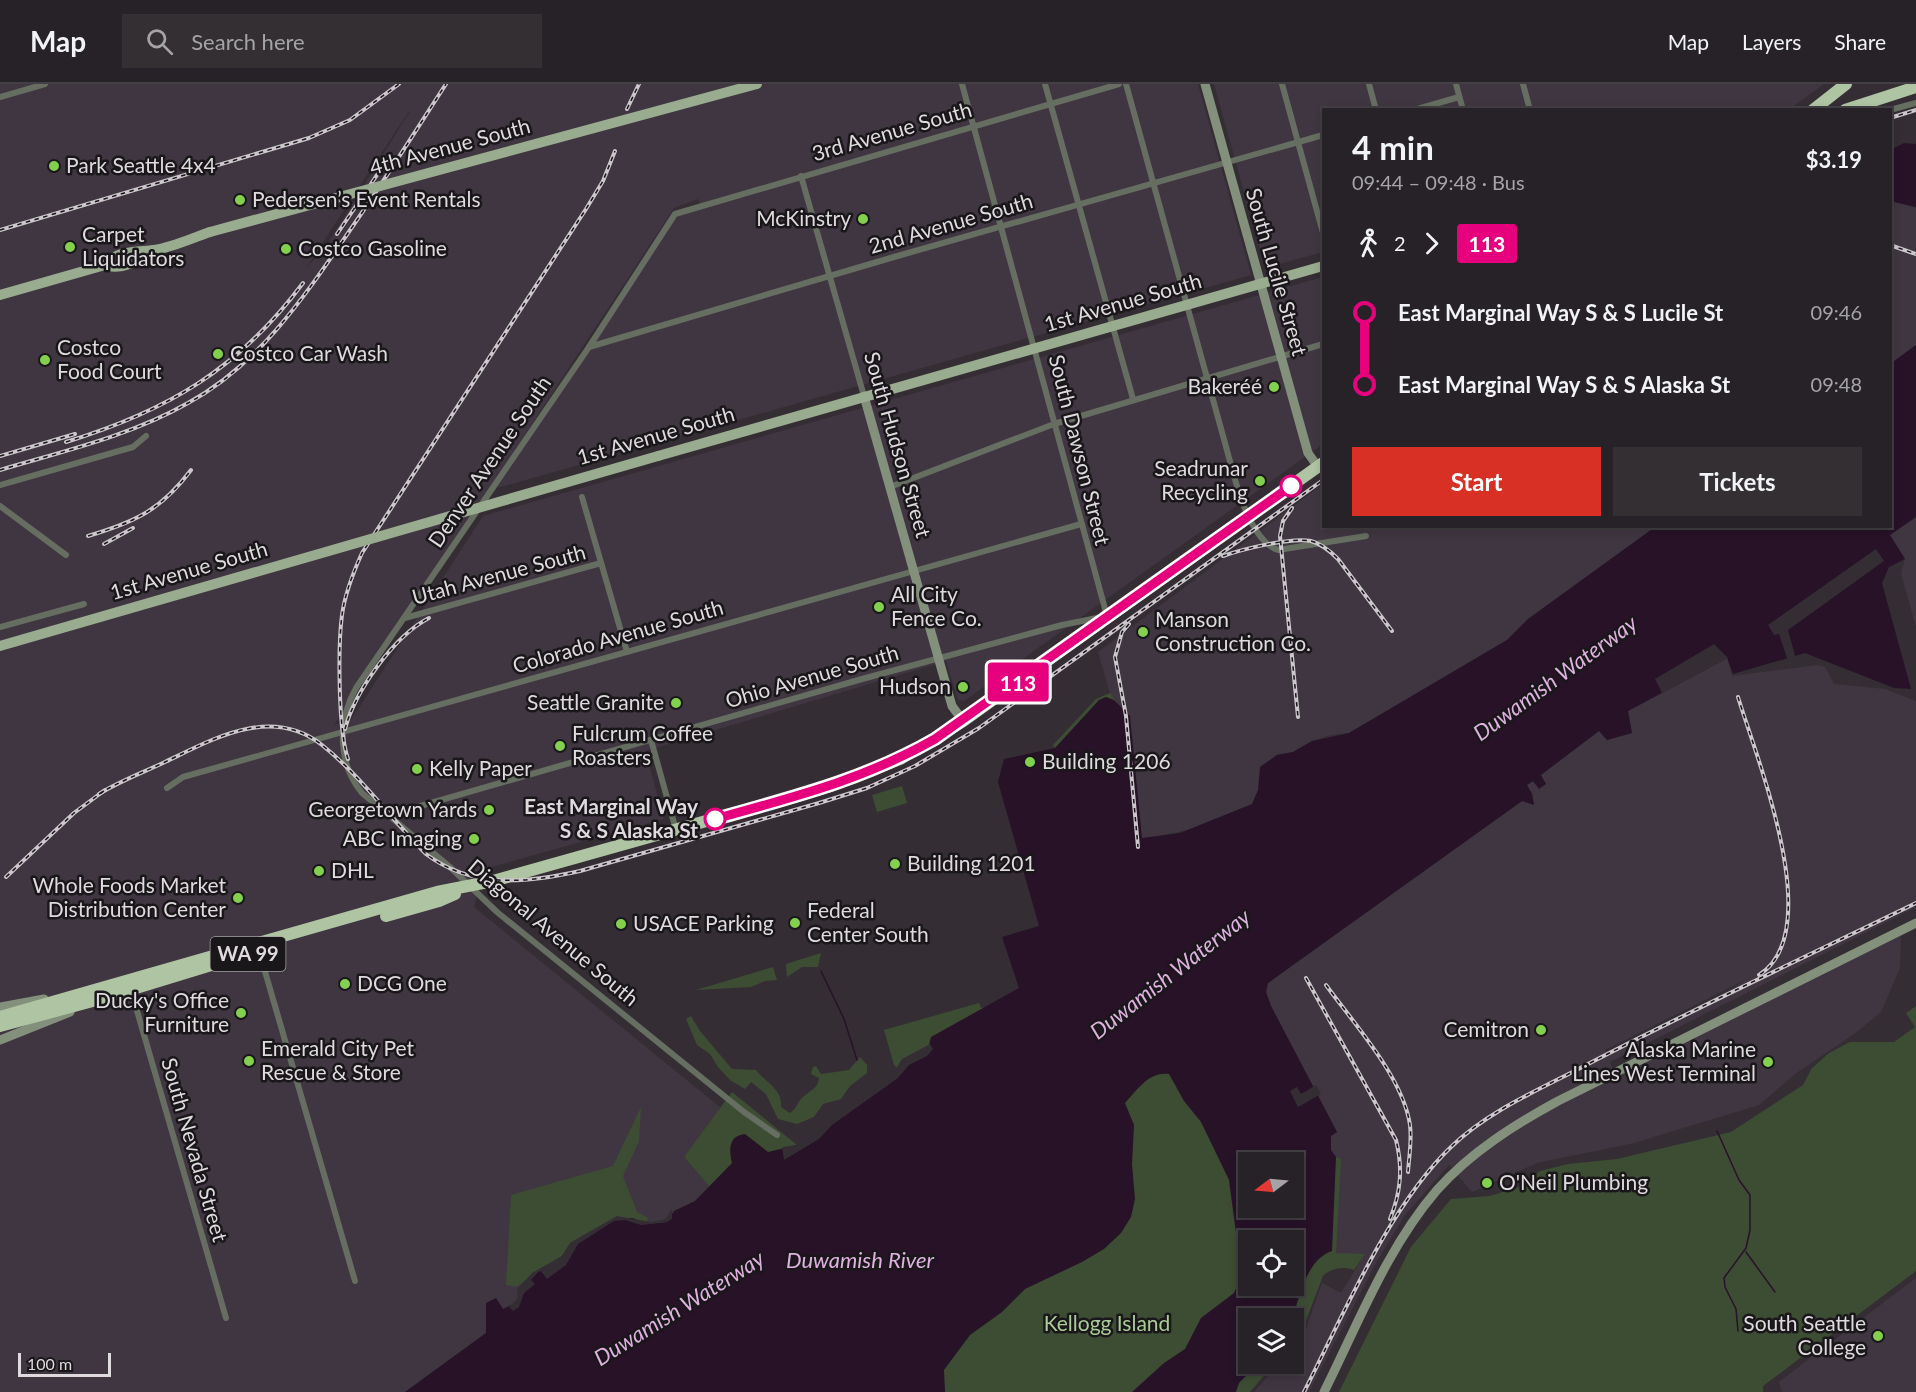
<!DOCTYPE html>
<html lang="en">
<head>
<meta charset="utf-8">
<style>
	body { margin:0; font-family:Lato,sans-serif; background:#332f33; color:#f1f3f6; height:100vh; display:flex; flex-direction:column; font-size:22px; white-space:nowrap }
	* { box-sizing:border-box; margin:0 }
	p { font-size:20px; color:#a4a4a7 }
	.icon { flex:none; width:33px; height:33px; fill:none; stroke:currentColor; stroke-width:2; stroke-linecap:round; stroke-linejoin:round }
	.map { position:relative; flex:1; overflow:hidden }
	.drawer { position:absolute; left:1322px; top:24px; width:570px; height:420px; display:flex; flex-direction:column; background:#272227; border-radius:0px; box-shadow:0 3px 9px #0003,0 0 0 2px #433f44 }
	.drawer>* { flex:none }
	.badge { padding:0 12px; border-radius:4px; font-size:21px; line-height:39px }
	.needle { width:39px; rotate:254deg }
	.buttons { position:absolute; left:1238px; top:1068px; display:grid; gap:12px }
	.buttons a { display:grid; place-items:center; width:66px; height:66px; border-radius:0px; background:#272227; box-shadow:0 3px 9px #0003,0 0 0 2px #433f44; font-size:30px }
	.scale { position:absolute; left:18px; bottom:15px; width:93px; box-sizing:border-box; padding-left:6px; border:3px solid #dedade; border-top:0; font-size:16px; line-height:21px; white-space:nowrap; color:#dedade; -webkit-text-stroke:4px #1a171a; paint-order:stroke }
	.map>.badge { position:absolute; translate:-50% -50%; box-shadow:0 0 0 3px #fff }
	.legs { display:flex; align-items:center; gap:9px; height:66px; padding:0 30px; font-size:20px }
	.legs p { margin-inline-start:auto }
	.head { display:flex; align-items:center; justify-content:space-between; height:102px; padding:0 30px }
	h1 { font-size:33px; font-weight:700; line-height:45px }
	.action { display:flex; gap:12px; margin-top:auto; padding:12px 30px }
	.action a { flex:1; height:69px; border-radius:0px; background:#d93025; color:#fff; font-size:24px; font-weight:700; line-height:69px; text-align:center }
	.action a+a { background:#332f33; color:#f1f3f6 }
	ul { padding:0 30px; list-style:none }
	li { display:flex; align-items:center; gap:21px; height:72px; font-size:22px }
	li i { display:grid; place-items:center; width:9px; height:100%; margin:0 8px; background:currentColor }
	li i::after { content:''; width:15px; height:15px; margin:-8px; border:4px solid; border-radius:50%; background:#272227 }
	li p { margin-inline-start:auto }
	li:first-child i { background:linear-gradient(#0000 50%,currentColor 0) }
	li:last-child i { background:linear-gradient(currentColor 50%,#0000 0) }
	header { display:flex; align-items:center; gap:36px; box-sizing:border-box; height:84px; padding:0 30px; background:#272227; border-bottom:2px solid #433f44 }
	header strong { font-size:28px }
	nav { display:flex; gap:33px; margin-inline-start:auto; font-size:21px }
	.search { width:420px; height:54px; background:#332f33; display:flex; align-items:center; gap:15px; box-sizing:border-box; padding:0 21px; border-radius:0px; color:#a4a4a7; font-size:22px }
	.map>svg:first-child { display:block }
	.built { fill:#403641; fill-rule:evenodd }
	.green { fill:#3d4d33 }
	.water { fill:#271228; fill-rule:evenodd }
	.pier { fill:#342e34 }
	.lines { fill:none; stroke-linecap:round; stroke-linejoin:round }
	.stream { stroke:#271228; stroke-width:1.5 }
	.street { stroke:#666e61; stroke-width:6 }
	.secondary { stroke:#83917c; stroke-width:9 }
	.primary { stroke:#9aac90; stroke-width:10 }
	.highway { stroke:#afc4a3; stroke-width:12 }
	.rail-casing { stroke:#ccc7cc; stroke-width:4 }
	.rail { stroke:#1a171a; stroke-width:1.5; stroke-dasharray:4.5; stroke-linecap:butt }
	.primary-bridge { stroke:#9aac90; stroke-width:10 }
	.line-1-casing { stroke:#fff; stroke-width:14 }
	.line-1 { stroke:#e6007e; stroke-width:9 }
	.poi-dot { fill:#83d04e; stroke:#1a171a; stroke-width:2 }
	.stop-1-dot { fill:#fff; stroke:#e6007e; stroke-width:3 }
	.labels { text-anchor:middle; stroke-width:5; stroke-linejoin:round; paint-order:stroke }
	.shield { fill:#1a171a; stroke:#a3a0a3; stroke-width:1.5 }
	.shield-label { font-size:20px; font-weight:bold; fill:#dedade }
	.street-label { font-size:21px; fill:#dedade; stroke:#1a171a }
	.poi-label { font-size:21px; fill:#dedade; stroke:#1a171a; text-anchor:start }
	.stop-label { font-size:21px; font-weight:bold; fill:#dedade; stroke:#1a171a; text-anchor:end }
	.park-label { font-size:21px; fill:#aacc97; stroke:#1a171a }
	.water-label { font-size:22px; font-style:italic; fill:#deb1e0; stroke:#1a171a }
</style>
</head>
<body>
<header>
<strong>Map</strong>
<div class="search"><svg class="icon" aria-label="search" viewBox="0 0 24 24"><circle cx="10" cy="10" r="6"/><path d="M15 15l6 6"/></svg>Search here</div>
<nav><a>Map</a><a>Layers</a><a>Share</a></nav>
</header>
<div class="map">
<svg width="1916" height="1308" viewBox="0 0 1916 1308">
	<rect width="100%" height="100%" fill="#342e34"/>
	<g class="built">
		<path d="M0 0H1198L1251 191 497 404 673 137 681 130 702 124 698 115 674 124 334 641 351 636 483 432 1323 193V360L964 617 958 616 946 577 645 667 664 735 484 785 474 823 721 1024 684 1073 709 1102 695 1117 674 1127 672 1132 521 1215 510 1223 486 1232V1249L405 1308H0ZM410 27 325 164 306 184 409 27Z"/>
		<polygon points="1214,0 1824,0 1788,26 1323,26 1323,168 1265,184"/>
		<polygon points="1890,117 1916,124 1916,261 1890,280"/>
		<polygon points="1323,400 1323,442 1655,443 1528,535 1507,556 1349,649 1331,651 1312,657 1293,668 1277,671 1261,683 1258,707 1252,720 1259,731 1159,752 1149,785 1106,613 1110,609 1098,568"/>
		<polygon points="1916,433 1916,543 1901,489 1905,475 1890,451"/>
		<path d="M1728 574 1732 592 1818 581 1825 583 1834 600 1885 605 1916 617V823L1610 978 1615 992 1897 844 1901 855 1900 884 1881 928 1854 950 1795 990 1759 1021 1634 1059 1537 1079 1472 1108 1449 1081 1405 1131 1377 1177 1309 1308H1254L1279 1280H1293V1264L1305 1248 1322 1199 1341 1209 1364 1171H1341L1332 1167 1334 1072 1331 1066V1051L1337 1048 1271 922 1266 908 1268 899 1522 717 1533 720 1532 709 1526 701 1533 697 1546 700 1540 691 1599 647 1607 656 1632 649 1628 627ZM1745 896 1734 904 1606 968 1605 966Z"/>
		<polygon points="1916,1194 1916,1308 1782,1308 1779,1298"/>
	</g>
	<g class="green">
		<polygon points="1110,609 1116,617 1059,670 1053,661 1096,615"/>
		<polygon points="902,702 907,719 877,728 872,711"/>
		<polygon points="821,869 818,883 802,883 787,893 786,880"/>
		<polygon points="773,883 777,896 765,897 751,903 696,906"/>
		<polygon points="979,919 981,924 987,923 897,984 894,981 884,946"/>
		<polygon points="1916,922 1916,1187 1763,1302 1763,1308 1339,1308 1411,1163 1451,1115 1490,1112 1522,1102 1540,1087 1568,1080 1617,1075 1731,1048 1803,1001 1812,984 1829,969 1850,958 1894,958 1915,943 1906,929"/>
		<path d="M691 932 700 947 732 985 756 986C765 998 783 1005 781 1023L790 1029C797 1025 797 1018 803 1013 810 1006 818 1005 819 994L811 990 813 983 816 982 821 990 849 986 860 973 867 981V989L850 1002 841 1015 823 1020 814 1033 797 1040 778 1035 766 1010 751 998 745 1005 730 996 718 983 710 970 697 961 686 935Z"/>
		<polygon points="1169,972 1248,1124 1248,1202 1166,1308 835,1308 1112,1025"/>
		<polygon points="732,1008 797,1061 836,1030 752,1117 562,1172 516,1203 506,1201 511,1111 613,1082 641,1023 639,1057 623,1092 637,1128 648,1134 646,1140 641,1141 670,1137 674,1127 695,1117 709,1102 684,1073"/>
		<path d="M1336 1073 1341 1075 1336 1169 1365 1170 1354 1186C1343 1182 1331 1184 1323 1192L1302 1247 1293 1261V1234H1248V1280H1274L1250 1308H1204L1238 1247 1271 1202H1293L1329 1082Z"/>
	</g>
	<g class="water">
		<polygon points="1904,59 1916,60 1916,123 1890,117 1890,66"/>
		<path d="M1916 261V433L1890 451 1905 475 1889 483 1882 499 1911 605 1894 604 1805 569 1733 590 1727 574 1628 627 1632 649 1607 656 1599 647 1541 691 1546 700 1539 705 1533 697 1527 701 1532 710 1534 721 1522 717 1268 899 1266 908 1271 922 1337 1048 1331 1052V1066L1336 1073 1332 1167C1306 1176 1301 1211 1292 1234H1248V1280H1258L1239 1299 1236 1308H1132L1164 1279 1185 1265 1201 1234 1234 1209 1239 1198 1238 1164 1229 1096 1201 1038 1184 1017 1169 990C1149 987 1137 1006 1125 1019L1134 1041 1132 1080 1135 1115 1131 1133 1121 1149 1104 1165 1082 1178 1025 1205 1002 1228 970 1251 944 1286 945 1308H405L486 1249V1219L496 1214 503 1225 519 1217 520 1206 534 1191 562 1172 570 1160 616 1135 633 1134 646 1140 667 1138 674 1127 695 1117 732 1079C729 1066 728 1052 745 1050L768 1068 797 1061 929 961 931 953 1019 904 1002 853 1039 842 998 698 1004 675 1055 664 1099 616 1106 613 1114 616 1130 632 1142 754 1180 749 1252 720 1258 706 1260 683 1277 671 1293 668 1312 657 1349 649 1507 556 1528 535 1655 443 1890 442V280ZM1248 1078H1293V1124H1248ZM1248 1156H1293V1202H1248Z"/>
	</g>
	<g class="pier">
		<polygon points="1876,465 1884,477 1788,546 1796,575 1788,577 1779,550 1774,551 1768,541"/>
		<polygon points="1714,560 1728,574 1662,609 1655,595"/>
		<polygon points="930,960 933,965 927,972 909,981 898,994 832,1041 819,1055 784,1076 782,1063 797,1061 835,1028 897,983 902,975"/>
		<polygon points="1316,1001 1321,1010 1298,1023 1290,1007 1297,1003 1301,1010"/>
		<polygon points="672,1124 672,1135 667,1138 641,1141 625,1136 614,1137 578,1160 566,1181 547,1195 540,1186 531,1196 535,1200 524,1209 519,1223 513,1227 509,1223 518,1214 517,1205 532,1189 562,1172 570,1159 580,1153 617,1132 651,1138 666,1135"/>
	</g>
	<g class="lines">
		<g class="stream">
			<polyline points="821,887 844,935 857,976"/>
			<polyline points="1717,1047 1739,1096 1750,1111 1750,1146 1746,1164 1724,1194 1725,1203 1736,1225 1738,1247"/>
			<polyline points="1746,1168 1775,1208"/>
		</g>
		<g class="street">
			<polyline points="1045,0 1133,315"/>
			<path d="M1126 0 1236 399C1242 420 1256 459 1278 466L1366 452"/>
			<polyline points="1282,0 1323,149"/>
			<polyline points="1369,0 1376,26"/>
			<polyline points="1456,0 1463,26"/>
			<polyline points="1523,0 1530,26"/>
			<polyline points="0,13 45,0"/>
			<polyline points="1414,26 1459,13"/>
			<polyline points="1890,26 1916,19"/>
			<polyline points="801,92 864,312"/>
			<polyline points="589,263 894,173 1323,51"/>
			<polyline points="0,401 133,363 146,352"/>
			<polyline points="890,403 1054,340 1323,260"/>
			<polyline points="582,413 627,568"/>
			<polyline points="0,422 66,471"/>
			<polyline points="405,534 601,479"/>
			<polyline points="0,543 84,520"/>
			<polyline points="651,656 676,746"/>
			<polyline points="167,704 183,693 1081,440"/>
			<polyline points="389,731 862,595 1062,541 1107,532 962,0"/>
			<polyline points="257,860 355,1197"/>
			<polyline points="131,906 226,1234"/>
			<path d="M777 1051 744 1028 497 828 450 783 362 709C337 679 338 636 356 604L589 263 675 130 1119 0"/>
		</g>
		<g class="secondary">
			<polyline points="1205,0 1308,369 1318,383"/>
			<polyline points="864,312 952,622 963,637"/>
			<polyline points="0,923 44,915"/>
			<polyline points="0,956 70,928"/>
			<path d="M1324 1308C1358 1240 1387 1164 1437 1106 1471 1068 1514 1041 1558 1017L1916 839"/>
		</g>
		<g class="primary">
			<path d="M105 181C116 166 138 168 154 166 173 163 192 154 210 148"/>
			<path d="M0 211 105 181C120 187 142 176 153 166"/>
			<polyline points="658,372 1323,182"/>
		</g>
		<g class="highway">
			<polyline points="1813,26 1846,0"/>
			<polyline points="1845,26 1916,3"/>
			<polyline points="386,832 439,817 455,810"/>
			<polyline points="0,933 437,808 493,797 831,702 900,675 963,637 1323,379"/>
			<polyline points="0,942 100,915 231,875"/>
		</g>
		<g class="rail-casing">
			<g id="rail">
				<polyline points="627,25 639,0"/>
				<polyline points="1890,34 1916,26"/>
				<polyline points="0,146 309,54 350,36 399,0"/>
				<polyline points="337,150 379,88"/>
				<polyline points="1890,161 1916,170"/>
				<path d="M66 358C167 327 239 285 303 199"/>
				<polyline points="0,372 75,350"/>
				<path d="M0 386C64 367 130 352 188 319 258 281 302 216 346 152 381 102 413 51 446 0"/>
				<polyline points="1292,424 1283,437 1280,452 1298,633"/>
				<path d="M88 452C135 438 161 426 191 386"/>
				<polyline points="104,460 133,444"/>
				<path d="M1223 472C1243 465 1291 453 1311 457 1322 460 1330 467 1338 475L1392 547"/>
				<polyline points="1129,540 1122,548 1115,573 1126,632 1138,763"/>
				<path d="M1738 613C1756 673 1828 848 1759 891"/>
				<path d="M345 645C355 607 394 552 429 534"/>
				<path d="M348 675C338 647 338 561 342 531 345 509 353 489 362 469L586 125 603 97 615 67"/>
				<path d="M99 710C120 697 142 689 165 678 213 655 271 621 322 661 361 692 391 735 426 770 472 805 527 799 580 787L819 719 867 704 915 682 979 644 1323 396"/>
				<polyline points="6,793 74,729 105,706"/>
				<path d="M1306 894 1396 1056C1403 1084 1401 1108 1390 1135"/>
				<path d="M1326 901C1354 940 1403 993 1410 1041 1412 1057 1409 1073 1408 1088"/>
				<path d="M1304 1308C1343 1232 1389 1122 1451 1063 1489 1026 1543 1004 1590 979 1698 923 1807 872 1916 819"/>
			</g>
		</g>
		<use href="#rail" class="rail"/>
		<g class="primary-bridge">
			<polyline points="210,148 757,0"/>
			<polyline points="0,562 658,372"/>
		</g>
	</g>
	<g class="lines">
		<g class="line-1-casing">
			<path id="line-1" d="M715 735C793 713 863 696 935 655L1291 402"/>
		</g>
		<use href="#line-1" class="line-1"/>
	</g>
	<g class="poi-dot">
		<circle cx="54" cy="82" r="6"/>
		<circle cx="240" cy="116" r="6"/>
		<circle cx="863" cy="135" r="6"/>
		<circle cx="70" cy="163" r="6"/>
		<circle cx="286" cy="165" r="6"/>
		<circle cx="218" cy="270" r="6"/>
		<circle cx="45" cy="276" r="6"/>
		<circle cx="1274" cy="303" r="6"/>
		<circle cx="1260" cy="397" r="6"/>
		<circle cx="879" cy="523" r="6"/>
		<circle cx="1143" cy="548" r="6"/>
		<circle cx="963" cy="603" r="6"/>
		<circle cx="676" cy="619" r="6"/>
		<circle cx="560" cy="662" r="6"/>
		<circle cx="1030" cy="678" r="6"/>
		<circle cx="417" cy="685" r="6"/>
		<circle cx="489" cy="726" r="6"/>
		<circle cx="474" cy="755" r="6"/>
		<circle cx="895" cy="780" r="6"/>
		<circle cx="319" cy="787" r="6"/>
		<circle cx="238" cy="814" r="6"/>
		<circle cx="795" cy="839" r="6"/>
		<circle cx="621" cy="840" r="6"/>
		<circle cx="345" cy="900" r="6"/>
		<circle cx="241" cy="929" r="6"/>
		<circle cx="1541" cy="946" r="6"/>
		<circle cx="249" cy="977" r="6"/>
		<circle cx="1768" cy="978" r="6"/>
		<circle cx="1487" cy="1099" r="6"/>
		<circle cx="1878" cy="1252" r="6"/>
	</g>
	<g class="stop-1-dot">
		<circle cx="1291" cy="402" r="10"/>
		<circle cx="715" cy="735" r="10"/>
	</g>
	<g class="labels">
		<rect class="shield" x="210.5" y="853" width="75" height="34" rx="4.5"/>
		<g class="shield-label">
			<text x="248" y="877">WA 99</text>
		</g>
		<g class="street-label">
			<text transform="translate(892 48) rotate(-16)" y="7">3rd Avenue South</text>
			<text transform="translate(450 63) rotate(-15)" y="7">4th Avenue South</text>
			<text transform="translate(951 140) rotate(-16)" y="7">2nd Avenue South</text>
			<text transform="translate(1276 188) rotate(74)" y="7">South Lucile Street</text>
			<text transform="translate(1123 219) rotate(-16)" y="7">1st Avenue South</text>
			<text transform="translate(656 352) rotate(-16)" y="7">1st Avenue South</text>
			<text transform="translate(897 361) rotate(74)" y="7">South Hudson Street</text>
			<text transform="translate(1079 366) rotate(76)" y="7">South Dawson Street</text>
			<text transform="translate(490 378) rotate(-56)" y="7">Denver Avenue South</text>
			<text transform="translate(189 487) rotate(-16)" y="7">1st Avenue South</text>
			<text transform="translate(499 491) rotate(-15)" y="7">Utah Avenue South</text>
			<text transform="translate(618 553) rotate(-16)" y="7">Colorado Avenue South</text>
			<text transform="translate(812 593) rotate(-16)" y="7">Ohio Avenue South</text>
			<text transform="translate(553 849) rotate(40)" y="7">Diagonal Avenue South</text>
			<text transform="translate(194 1066) rotate(74)" y="7">South Nevada Street</text>
		</g>
		<g class="poi-label">
			<text x="66" y="89">Park Seattle 4x4</text>
			<text x="252" y="123">Pedersen’s Event Rentals</text>
			<text x="851" y="142" text-anchor="end">McKinstry</text>
			<text x="82" y="158">Carpet<tspan x="82" dy="24">Liquidators</tspan></text>
			<text x="298" y="172">Costco Gasoline</text>
			<text x="57" y="271">Costco<tspan x="57" dy="24">Food Court</tspan></text>
			<text x="230" y="277">Costco Car Wash</text>
			<text x="1262" y="310" text-anchor="end">Bakeréé</text>
			<text x="1248" y="392" text-anchor="end">Seadrunar<tspan x="1248" dy="24">Recycling</tspan></text>
			<text x="891" y="518">All City<tspan x="891" dy="24">Fence Co.</tspan></text>
			<text x="1155" y="543">Manson<tspan x="1155" dy="24">Construction Co.</tspan></text>
			<text x="951" y="610" text-anchor="end">Hudson</text>
			<text x="664" y="626" text-anchor="end">Seattle Granite</text>
			<text x="572" y="657">Fulcrum Coffee<tspan x="572" dy="24">Roasters</tspan></text>
			<text x="1042" y="685">Building 1206</text>
			<text x="429" y="692">Kelly Paper</text>
			<text x="477" y="733" text-anchor="end">Georgetown Yards</text>
			<text x="462" y="762" text-anchor="end">ABC Imaging</text>
			<text x="907" y="787">Building 1201</text>
			<text x="331" y="794">DHL</text>
			<text x="226" y="809" text-anchor="end">Whole Foods Market<tspan x="226" dy="24">Distribution Center</tspan></text>
			<text x="807" y="834">Federal<tspan x="807" dy="24">Center South</tspan></text>
			<text x="633" y="847">USACE Parking</text>
			<text x="357" y="907">DCG One</text>
			<text x="229" y="924" text-anchor="end">Ducky's Office<tspan x="229" dy="24">Furniture</tspan></text>
			<text x="1529" y="953" text-anchor="end">Cemitron</text>
			<text x="261" y="972">Emerald City Pet<tspan x="261" dy="24">Rescue &amp; Store</tspan></text>
			<text x="1756" y="973" text-anchor="end">Alaska Marine<tspan x="1756" dy="24">Lines West Terminal</tspan></text>
			<text x="1499" y="1106">O'Neil Plumbing</text>
			<text x="1866" y="1247" text-anchor="end">South Seattle<tspan x="1866" dy="24">College</tspan></text>
		</g>
		<g class="stop-label">
			<text x="698" y="730">East Marginal Way<tspan x="698" dy="24">S &amp; S Alaska St</tspan></text>
		</g>
		<g class="park-label">
			<text x="1107" y="1247">Kellogg Island</text>
		</g>
		<g class="water-label">
			<text transform="translate(1555 594) rotate(-36)" y="8">Duwamish Waterway</text>
			<text transform="translate(1170 890) rotate(-38)" y="8">Duwamish Waterway</text>
			<text x="860" y="1184">Duwamish River</text>
			<text transform="translate(679 1224) rotate(-32)" y="8">Duwamish Waterway</text>
		</g>
	</g>
</svg>
<div class="buttons">
<a><svg class="needle" viewBox="-14 -14 28 28"><path d="M0-13l5 13h-10z" fill="#e53935"/><path d="M0 13l5-13h-10z" fill="#a4a4a7"/></svg></a>
<a><svg class="icon" aria-label="locate" viewBox="0 0 24 24"><circle cx="12" cy="12" r="6"/><path d="M12 2v4M12 18v4M2 12h4M18 12h4"/></svg></a>
<a><svg class="icon" aria-label="layers" viewBox="0 0 24 24"><path d="M12 4l9 5-9 5-9-5zM3 14l9 5 9-5"/></svg></a>
</div>
<div class="scale">100 m</div>
<b class="badge" style="left:1018px;top:598px;background:#e6007e;color:#fff">113</b>
<section class="drawer">
<div class="head"><div><h1>4 min</h1><p>09:44 – 09:48 · Bus</p></div><b>$3.19</b></div>
<div class="legs"><svg class="icon" aria-label="walk" viewBox="0 0 24 24"><circle cx="13" cy="4" r="2"/><path d="M13 8l-2 6 4 7M11 14l-3 7M7 12l3-4h3l4 4"/></svg>2<svg class="icon" aria-label="forward" viewBox="0 0 24 24"><path d="M9 5l7 7-7 7"/></svg><b class="badge" style="background:#e6007e;color:#fff">113</b></div>
<ul>
<li><i style="color:#e6007e"></i><b>East Marginal Way S &amp; S Lucile St</b><p>09:46</p></li>
<li><i style="color:#e6007e"></i><b>East Marginal Way S &amp; S Alaska St</b><p>09:48</p></li>
</ul>
<div class="action"><a>Start</a><a>Tickets</a></div>
</section>
</div>
</body>
</html>
